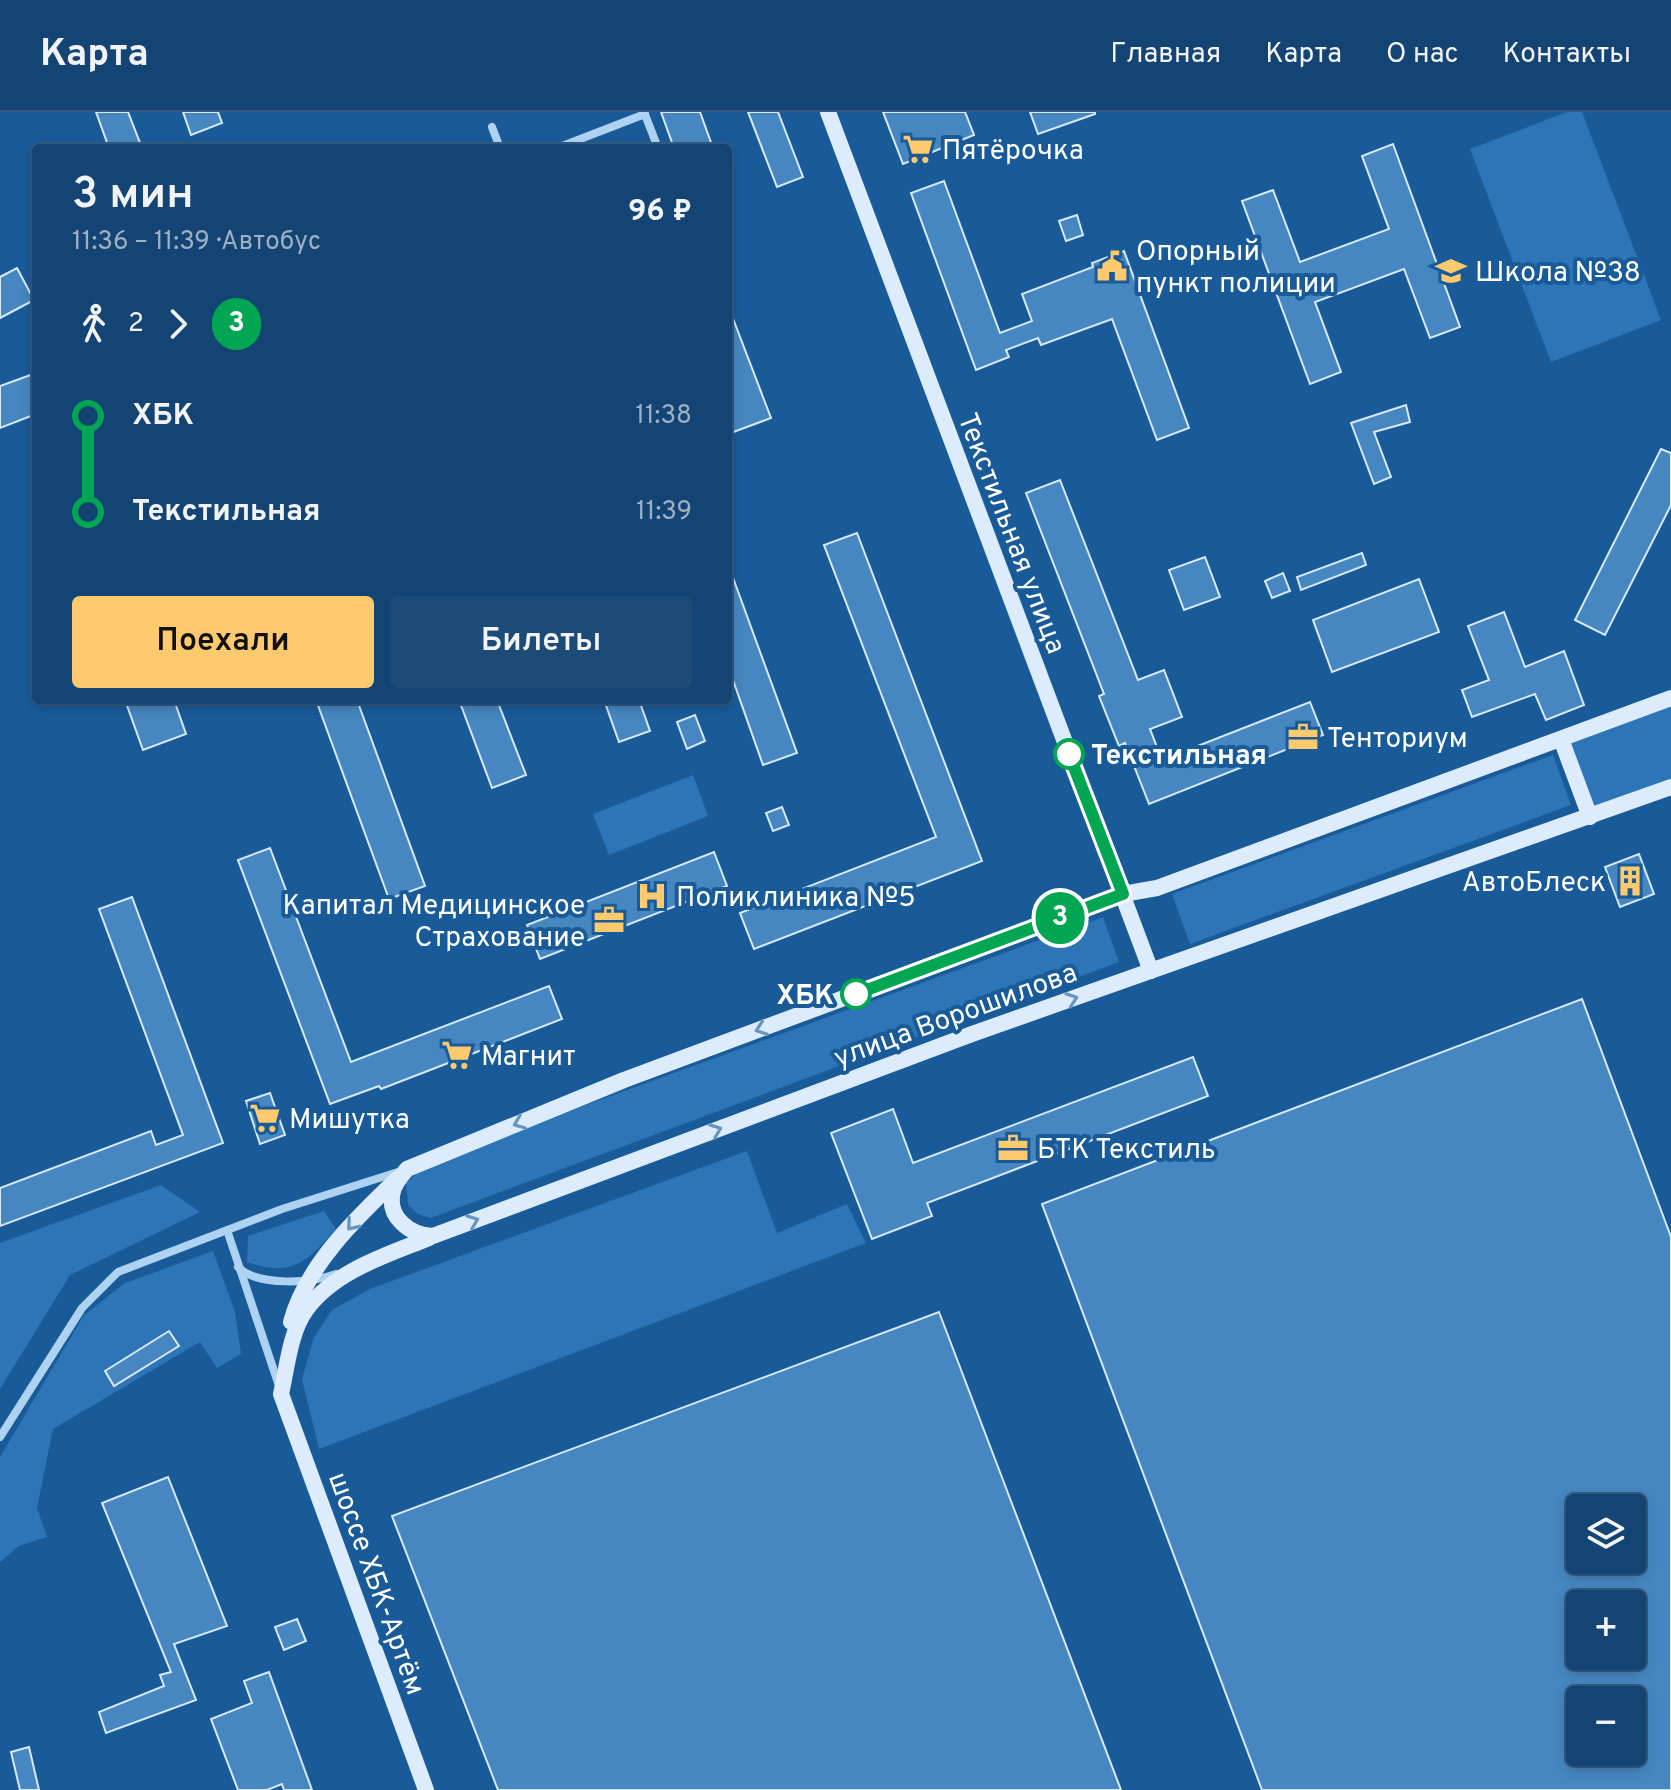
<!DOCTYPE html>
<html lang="ru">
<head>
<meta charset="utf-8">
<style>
	body { margin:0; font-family:Overpass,sans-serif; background:#1c4b78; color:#f1f3f6; height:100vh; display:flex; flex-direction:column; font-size:30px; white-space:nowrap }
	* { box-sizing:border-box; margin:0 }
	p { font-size:26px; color:#9db0c4 }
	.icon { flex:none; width:44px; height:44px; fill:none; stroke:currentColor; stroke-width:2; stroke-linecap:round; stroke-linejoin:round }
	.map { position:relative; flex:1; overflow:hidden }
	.sheet { position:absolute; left:32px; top:32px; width:700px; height:560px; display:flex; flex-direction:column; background:#134473; border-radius:8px; box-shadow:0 4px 12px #0003,0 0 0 2px #325c85 }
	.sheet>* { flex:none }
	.badge { padding:0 16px; border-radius:26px; font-size:28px; line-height:52px }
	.controls { position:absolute; left:1566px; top:1382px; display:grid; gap:16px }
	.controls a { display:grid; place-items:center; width:80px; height:80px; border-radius:8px; background:#134473; box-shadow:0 4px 12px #0003,0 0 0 2px #325c85; font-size:40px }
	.map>.badge { position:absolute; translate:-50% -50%; box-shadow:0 0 0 4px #fff }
	.legs { display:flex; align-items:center; gap:12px; height:88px; padding:0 40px; font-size:26px }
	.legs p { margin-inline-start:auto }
	.overview { display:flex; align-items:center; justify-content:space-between; height:136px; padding:0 40px }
	h1 { font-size:44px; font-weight:600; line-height:60px }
	.cta { display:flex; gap:16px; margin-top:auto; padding:16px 40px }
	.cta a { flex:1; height:92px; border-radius:8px; background:#ffca6e; color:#111; font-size:32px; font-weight:600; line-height:92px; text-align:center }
	.cta a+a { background:#1c4b78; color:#f1f3f6 }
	ul { padding:0 40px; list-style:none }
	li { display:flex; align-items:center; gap:28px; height:96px; font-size:30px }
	li i { display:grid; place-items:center; width:12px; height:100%; margin:0 10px; background:currentColor }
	li i::after { content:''; width:20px; height:20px; margin:-10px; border:6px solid; border-radius:50%; background:#134473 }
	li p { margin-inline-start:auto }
	li:first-child i { background:linear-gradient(#0000 50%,currentColor 0) }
	li:last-child i { background:linear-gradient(currentColor 50%,#0000 0) }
	header { display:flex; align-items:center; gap:48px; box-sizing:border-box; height:112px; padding:0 40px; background:#134473; border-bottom:2px solid #325c85 }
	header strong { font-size:38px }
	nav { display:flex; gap:44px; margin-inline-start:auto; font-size:28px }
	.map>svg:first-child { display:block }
	.green { fill:#2d75b6 }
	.building { fill:#4687c1; stroke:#d6eafc; stroke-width:2; fill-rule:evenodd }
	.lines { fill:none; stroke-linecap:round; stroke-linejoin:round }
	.street { stroke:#aed2f1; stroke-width:8 }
	.secondary { stroke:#ddecfc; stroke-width:16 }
	.oneway { stroke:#6795c1 }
	.line-1-casing { stroke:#fff; stroke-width:18 }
	.line-1 { stroke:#00a651; stroke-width:12 }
	.stop-1-dot { fill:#fff; stroke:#00a651; stroke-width:4 }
	.labels { text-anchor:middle; stroke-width:8; stroke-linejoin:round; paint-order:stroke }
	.poi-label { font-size:28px; fill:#fff; stroke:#195b99; text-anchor:start }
	.street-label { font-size:28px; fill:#fff; stroke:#195b99 }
	.stop-label { font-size:28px; font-weight:bold; fill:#fff; stroke:#195b99; text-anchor:start }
</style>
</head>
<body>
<header>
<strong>Карта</strong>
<nav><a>Главная</a><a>Карта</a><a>О нас</a><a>Контакты</a></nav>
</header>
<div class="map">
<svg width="1671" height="1678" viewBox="0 0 1671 1678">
	<rect width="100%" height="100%" fill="#195b99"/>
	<g class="green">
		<polygon points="1567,0 1582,0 1661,208 1551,250 1470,37"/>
		<polygon points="1671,586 1671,675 1590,705 1561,627"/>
		<polygon points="1553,643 1571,693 1190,832 1172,782"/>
		<polygon points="693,663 708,704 609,743 593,702"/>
		<polygon points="1103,805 1119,850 431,1106 418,1102 408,1093 406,1071 429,1050"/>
		<polygon points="747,1039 777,1121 847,1092 866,1131 319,1337 302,1267 314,1225 332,1198 370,1177"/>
		<polygon points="161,1073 200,1100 70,1163 0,1277 0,1131"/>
		<path d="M324 1099 336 1117C308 1149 292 1166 247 1150L248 1124Z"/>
		<polygon points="213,1139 235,1200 241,1242 217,1256 200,1230 53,1317 37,1396 47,1425 19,1434 0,1450 0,1345 84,1203 125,1171"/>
	</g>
	<g class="building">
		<polygon points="96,0 128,0 142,36 109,36"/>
		<polygon points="183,0 218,0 222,11 191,23"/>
		<polygon points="661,0 700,0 713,36 674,36"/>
		<polygon points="748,0 778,0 803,65 777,75"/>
		<polygon points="883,0 965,0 974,23 903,52"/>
		<polygon points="1030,0 1095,0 1095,2 1038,22"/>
		<polygon points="1393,32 1460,215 1430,226 1404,157 1315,190 1341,260 1310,272 1242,89 1273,78 1300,150 1389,117 1362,44"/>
		<polygon points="944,69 1000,221 1032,209 1022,182 1093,155 1092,151 1124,139 1189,316 1157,328 1112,207 1041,233 1038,226 1006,238 1009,245 976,258 911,81"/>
		<polygon points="1077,103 1083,123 1066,129 1059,109"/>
		<polygon points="17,156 34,188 0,206 0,165"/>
		<polygon points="729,196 771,306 728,322 728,197"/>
		<polygon points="36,261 36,302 0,316 0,274"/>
		<polygon points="1406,293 1410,310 1374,320 1391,365 1374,372 1351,311"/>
		<polygon points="1661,337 1671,341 1671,393 1605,523 1575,508"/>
		<polygon points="1060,368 1138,568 1164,558 1182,605 1150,617 1162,648 1310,590 1323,623 1149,692 1125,631 1119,634 1099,584 1104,582 1026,381"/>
		<polygon points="857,421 982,749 754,837 740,801 936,725 824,433"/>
		<polygon points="1362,441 1366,453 1301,478 1297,465"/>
		<polygon points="1205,445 1220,485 1184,498 1169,458"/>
		<polygon points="728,452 797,641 763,653 728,554"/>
		<polygon points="1283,461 1290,479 1272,486 1265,469"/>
		<polygon points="1419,467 1439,520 1332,560 1313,508"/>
		<polygon points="1504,500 1525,555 1564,539 1584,593 1546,608 1535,582 1472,605 1462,578 1489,568 1468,514"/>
		<polygon points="125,588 174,588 186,622 143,638"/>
		<polygon points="316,588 357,588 425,774 389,787"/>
		<polygon points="459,588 497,588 526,663 492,676"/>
		<polygon points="604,588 639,588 650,619 619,630"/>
		<polygon points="695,603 705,629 687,637 677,610"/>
		<polygon points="782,695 789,713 773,719 766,701"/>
		<polygon points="270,736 351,950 549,874 562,907 381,977 379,974 330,992 238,748"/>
		<polygon points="714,740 727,774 540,847 527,813"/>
		<polygon points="1639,742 1654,782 1620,795 1605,755"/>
		<polygon points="132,785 223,1031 0,1114 0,1076 151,1019 156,1033 183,1023 99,797"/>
		<path d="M1582 887 1671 1125V1678H1262L1042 1092ZM1580 1396H1632V1448H1580ZM1580 1492H1632V1544H1580ZM1580 1588H1632V1640H1580Z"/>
		<polygon points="1193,945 1208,984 927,1091 932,1104 872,1127 831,1021 893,997 913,1051"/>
		<polygon points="270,981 285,1023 260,1032 246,989"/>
		<polygon points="939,1200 1121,1678 498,1678 392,1404"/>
		<polygon points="169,1219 179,1234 114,1274 105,1259"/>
		<polygon points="168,1365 227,1514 174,1532 196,1588 106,1621 99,1600 164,1574 160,1563 171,1560 102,1391"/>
		<polygon points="297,1507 306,1529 284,1538 275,1515"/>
		<polygon points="269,1560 312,1678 284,1678 282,1672 267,1678 238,1678 211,1607 252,1591 244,1569"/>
		<polygon points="29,1635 39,1678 20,1678 11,1640"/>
	</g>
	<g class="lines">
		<g class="street">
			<polyline points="644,0 658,36"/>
			<polyline points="492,15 500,36"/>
			<polyline points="557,36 645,2"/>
			<polyline points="227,1118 279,1274"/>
			<path d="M238 1155C258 1175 312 1171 336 1162"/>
			<polyline points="0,1325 82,1196 118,1160 282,1097 398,1060"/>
		</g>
		<g class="secondary">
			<polyline points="828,0 1151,859"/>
			<path d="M1671 586 1157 776 1123 782 624 968 407 1057C402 1063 395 1071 393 1079 386 1105 410 1123 433 1124L972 922 1671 675"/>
			<polyline points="1561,627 1590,705"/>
			<path d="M291 1210C306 1154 356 1106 397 1067"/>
			<path d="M426 1678 281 1282C287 1256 290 1220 306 1198 334 1159 387 1143 429 1126"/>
		</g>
	</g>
	<defs><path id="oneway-chevron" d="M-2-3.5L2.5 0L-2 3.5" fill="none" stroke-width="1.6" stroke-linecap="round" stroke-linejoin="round" transform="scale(2)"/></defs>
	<g class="oneway">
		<use href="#oneway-chevron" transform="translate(1072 887) rotate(-19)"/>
		<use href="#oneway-chevron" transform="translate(761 917) rotate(160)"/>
		<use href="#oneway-chevron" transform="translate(519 1011) rotate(158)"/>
		<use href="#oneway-chevron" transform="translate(716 1018) rotate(-21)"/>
		<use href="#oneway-chevron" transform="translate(473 1109) rotate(-21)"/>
		<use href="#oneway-chevron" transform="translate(352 1113) rotate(130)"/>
	</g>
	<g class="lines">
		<g class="line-1-casing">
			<polyline id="line-1" points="856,882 1123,782 1069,642"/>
		</g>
		<use href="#line-1" class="line-1"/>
	</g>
	<defs>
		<g id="supermarket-bare" transform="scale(2.4)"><path d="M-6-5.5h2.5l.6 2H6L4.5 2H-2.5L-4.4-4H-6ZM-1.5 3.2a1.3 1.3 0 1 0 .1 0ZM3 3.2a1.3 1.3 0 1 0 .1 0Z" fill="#ffca6e" stroke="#195b99" stroke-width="2.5" paint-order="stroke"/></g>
		<g id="civic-bare" transform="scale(2.4)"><path d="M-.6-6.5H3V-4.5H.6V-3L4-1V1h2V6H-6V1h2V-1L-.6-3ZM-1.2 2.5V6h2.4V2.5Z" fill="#ffca6e" stroke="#195b99" stroke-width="2.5" paint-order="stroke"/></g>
		<g id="school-bare" transform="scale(2.4)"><path d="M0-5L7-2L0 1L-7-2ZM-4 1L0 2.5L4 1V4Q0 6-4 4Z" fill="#ffca6e" stroke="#195b99" stroke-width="2.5" paint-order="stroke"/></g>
		<g id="office-bare" transform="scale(2.4)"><path d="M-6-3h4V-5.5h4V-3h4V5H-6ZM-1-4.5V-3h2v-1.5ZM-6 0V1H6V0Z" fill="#ffca6e" stroke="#195b99" stroke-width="2.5" paint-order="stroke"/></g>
		<g id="building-bare" transform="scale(2.4)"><path d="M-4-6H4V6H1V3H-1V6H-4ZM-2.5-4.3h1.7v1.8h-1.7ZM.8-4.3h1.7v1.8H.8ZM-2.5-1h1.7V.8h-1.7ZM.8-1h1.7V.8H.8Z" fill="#ffca6e" stroke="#195b99" stroke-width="2.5" paint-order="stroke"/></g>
		<g id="hospital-bare" transform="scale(2.4)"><path d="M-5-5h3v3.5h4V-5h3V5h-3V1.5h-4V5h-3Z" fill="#ffca6e" stroke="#195b99" stroke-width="2.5" paint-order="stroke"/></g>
	</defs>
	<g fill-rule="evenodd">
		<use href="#supermarket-bare" x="918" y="37"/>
		<use href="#civic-bare" x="1112" y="154"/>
		<use href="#school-bare" x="1451" y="159"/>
		<use href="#office-bare" x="1303" y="625"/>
		<use href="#building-bare" x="1630" y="769"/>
		<use href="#hospital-bare" x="652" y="784"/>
		<use href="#office-bare" x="609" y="808"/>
		<use href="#supermarket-bare" x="457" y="943"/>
		<use href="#supermarket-bare" x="265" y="1006"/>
		<use href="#office-bare" x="1013" y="1036"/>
	</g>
	<g class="stop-1-dot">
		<circle cx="1069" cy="642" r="14"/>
		<circle cx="856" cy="882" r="14"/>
	</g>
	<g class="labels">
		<g class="poi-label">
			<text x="942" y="47">Пятёрочка</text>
			<text x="1136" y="148">Опорный<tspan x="1136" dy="32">пункт полиции</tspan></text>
			<text x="1475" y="169">Школа №38</text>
			<text x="1327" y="635">Тенториум</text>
			<text x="1606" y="779" text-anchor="end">АвтоБлеск</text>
			<text x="676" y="794">Поликлиника №5</text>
			<text x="585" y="802" text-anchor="end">Капитал Медицинское<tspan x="585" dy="32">Страхование</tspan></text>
			<text x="481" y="953">Магнит</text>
			<text x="289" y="1016">Мишутка</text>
			<text x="1037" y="1046">БТК Текстиль</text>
		</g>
		<g class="street-label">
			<text transform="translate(1013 421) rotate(69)" y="10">Текстильная улица</text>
			<text transform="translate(955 902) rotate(-20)" y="10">улица Ворошилова</text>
			<text transform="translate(378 1471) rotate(70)" y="10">шоссе ХБК-Артём</text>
		</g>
		<g class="stop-label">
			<text x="1091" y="652">Текстильная</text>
			<text x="834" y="892" text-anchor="end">ХБК</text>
		</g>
	</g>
</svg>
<div class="controls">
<a><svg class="icon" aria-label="layers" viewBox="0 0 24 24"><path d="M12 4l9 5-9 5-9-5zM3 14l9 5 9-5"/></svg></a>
<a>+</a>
<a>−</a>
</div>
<b class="badge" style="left:1060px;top:806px;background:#00a651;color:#fff">3</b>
<section class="sheet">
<div class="overview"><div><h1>3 мин</h1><p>11:36 – 11:39 · Автобус</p></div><b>96 ₽</b></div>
<div class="legs"><svg class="icon" aria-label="walk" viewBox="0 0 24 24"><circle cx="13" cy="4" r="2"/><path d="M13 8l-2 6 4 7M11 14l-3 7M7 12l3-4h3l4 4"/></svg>2<svg class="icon" aria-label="forward" viewBox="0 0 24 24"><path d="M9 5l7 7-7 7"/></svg><b class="badge" style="background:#00a651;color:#fff">3</b></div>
<ul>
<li><i style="color:#00a651"></i><b>ХБК</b><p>11:38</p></li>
<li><i style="color:#00a651"></i><b>Текстильная</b><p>11:39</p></li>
</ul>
<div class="cta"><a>Поехали</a><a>Билеты</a></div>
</section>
</div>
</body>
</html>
